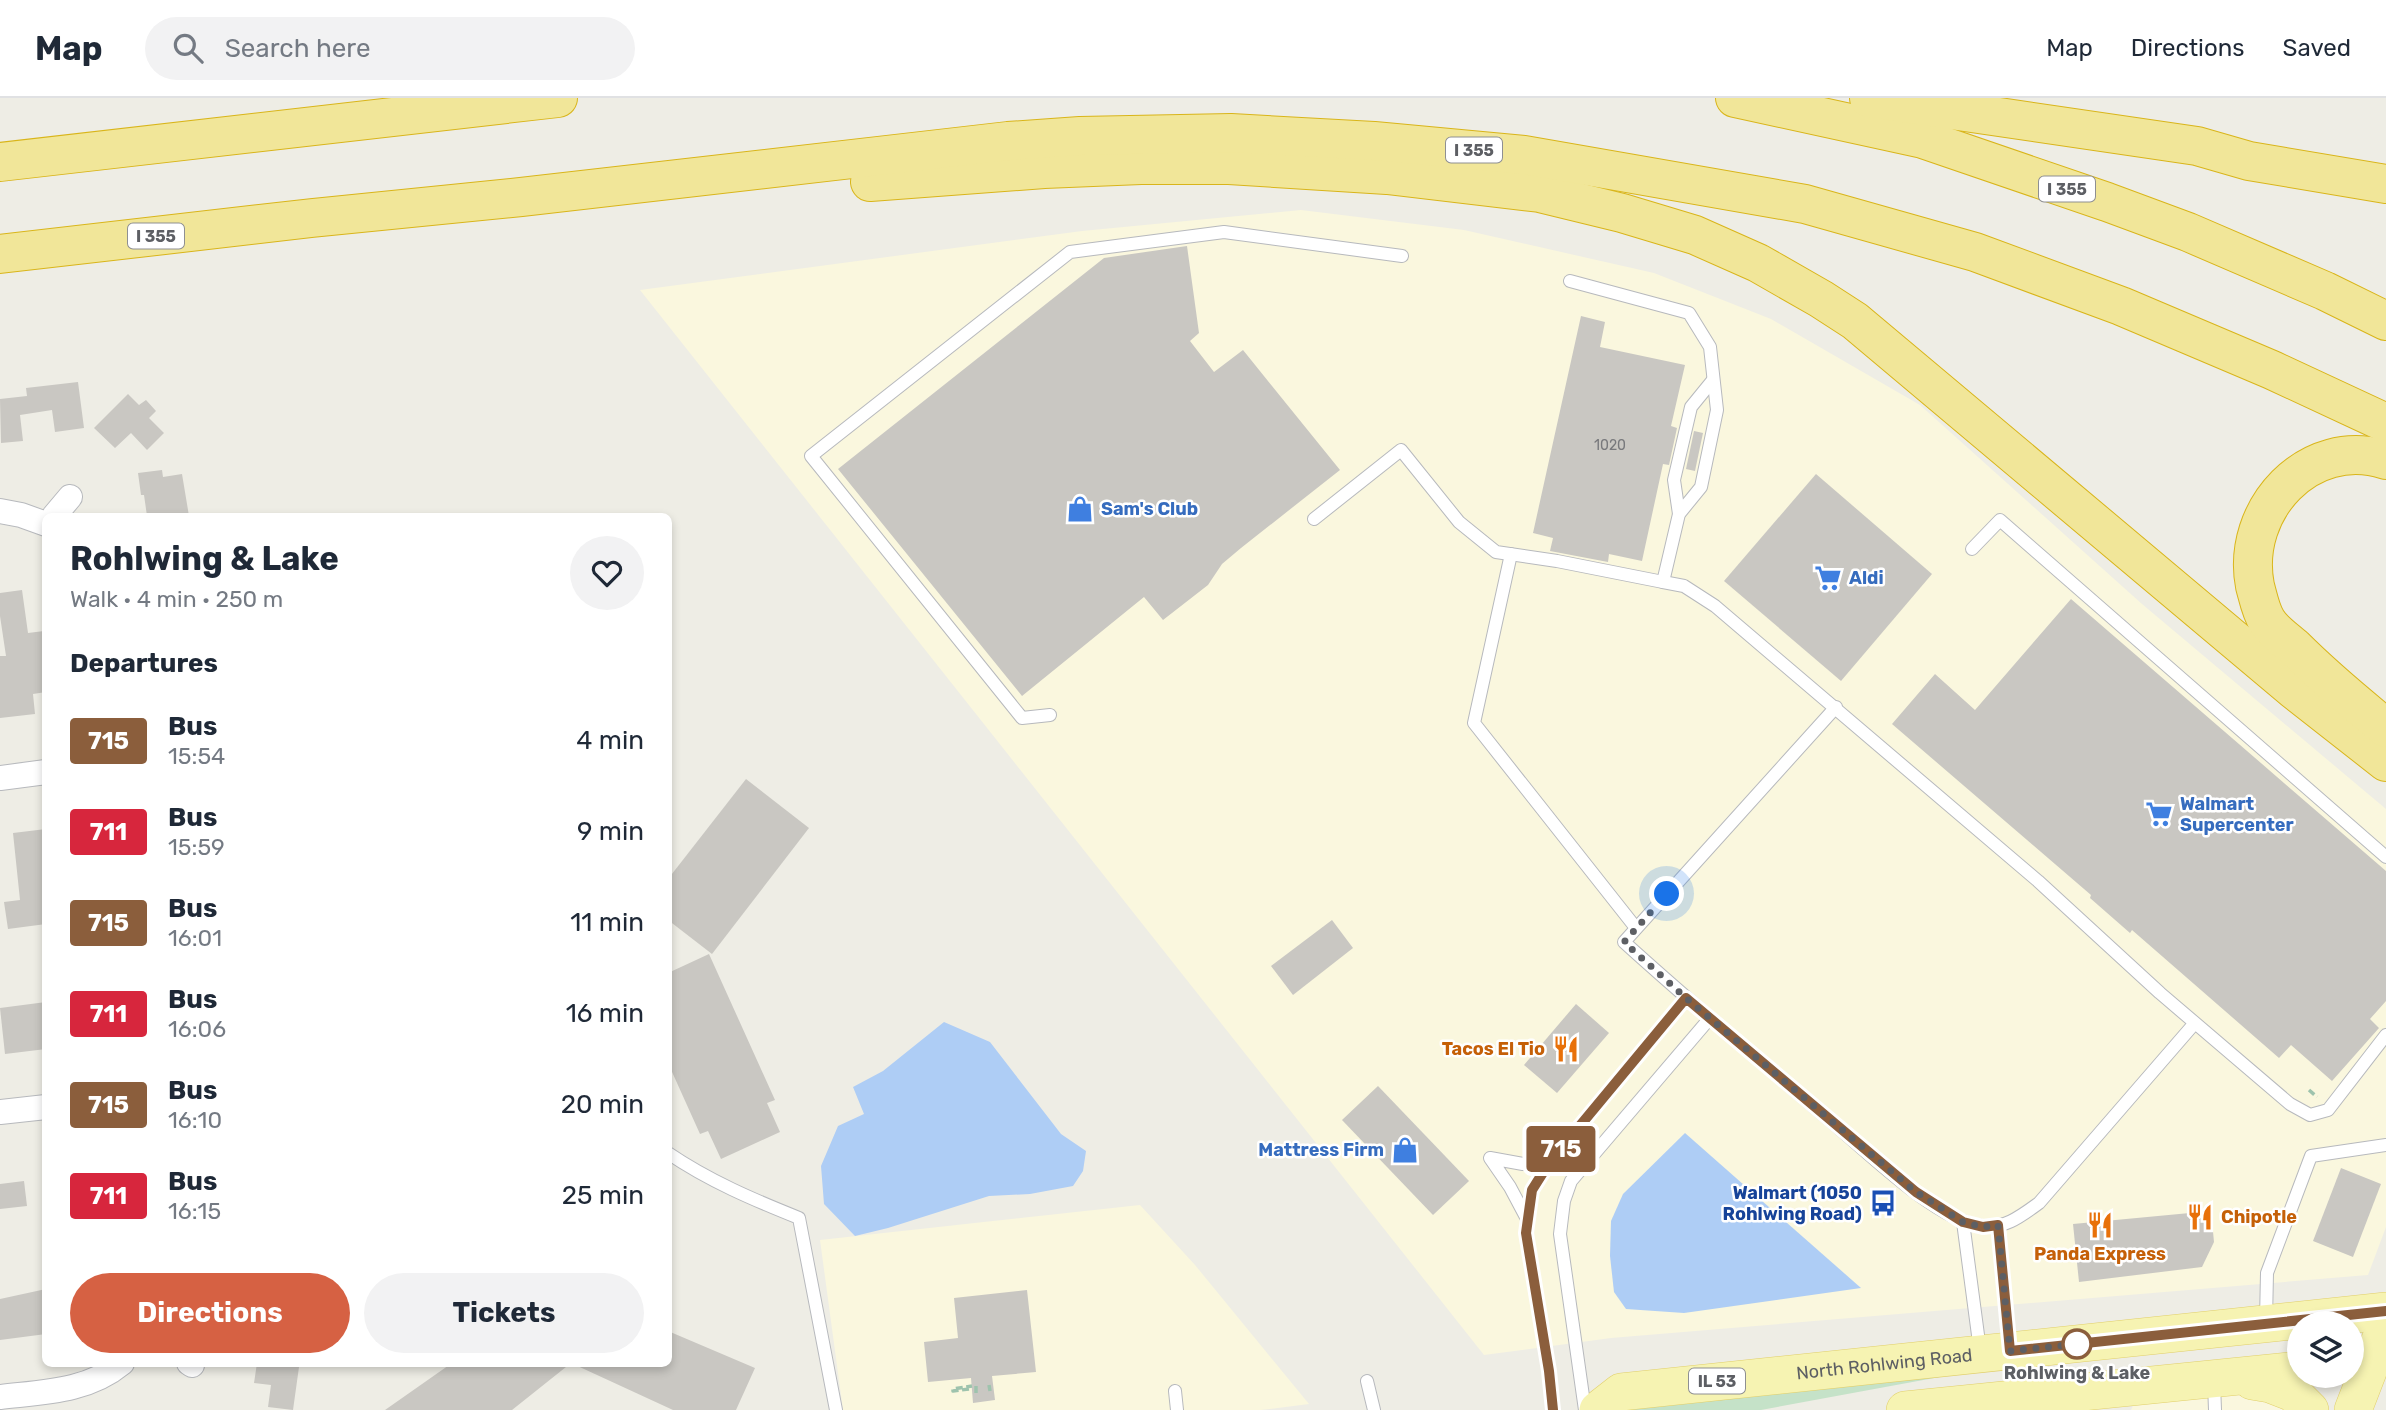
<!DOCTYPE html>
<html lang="en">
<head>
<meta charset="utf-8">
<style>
	body { margin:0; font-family:Rubik,sans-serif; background:#f2f2f3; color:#1f2937; height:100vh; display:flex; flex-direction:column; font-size:26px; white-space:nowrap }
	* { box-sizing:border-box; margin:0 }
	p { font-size:23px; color:#747a83 }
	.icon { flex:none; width:38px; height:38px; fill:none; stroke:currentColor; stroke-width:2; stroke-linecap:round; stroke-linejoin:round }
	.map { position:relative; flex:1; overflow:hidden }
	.panel { position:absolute; left:42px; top:415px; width:630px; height:854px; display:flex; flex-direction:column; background:#fff; border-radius:10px; box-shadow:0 4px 10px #0003 }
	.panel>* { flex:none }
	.badge { padding:0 14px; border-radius:5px; font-size:24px; line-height:46px }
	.fabs { position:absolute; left:2287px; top:1213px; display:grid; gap:14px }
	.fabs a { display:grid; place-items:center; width:77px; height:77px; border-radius:50%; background:#fff; box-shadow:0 4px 10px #0003; font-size:35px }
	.you { position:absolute; width:35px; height:35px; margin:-18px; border:5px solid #fff; border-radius:50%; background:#1a73e8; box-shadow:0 0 0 10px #1a73e833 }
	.map>.badge { position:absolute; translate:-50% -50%; box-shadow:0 0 0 4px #fff }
	h2 { padding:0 28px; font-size:26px; line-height:63px }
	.round { display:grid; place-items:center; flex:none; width:74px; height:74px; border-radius:37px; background:#f2f2f3 }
	.head { display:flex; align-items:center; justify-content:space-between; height:119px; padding:0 28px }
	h1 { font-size:33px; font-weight:700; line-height:52px }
	.primary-button { display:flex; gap:14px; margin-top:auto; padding:14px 28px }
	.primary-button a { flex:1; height:80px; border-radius:42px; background:#d66143; color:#fff; font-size:28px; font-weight:700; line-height:80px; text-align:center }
	.primary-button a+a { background:#f2f2f3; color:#1f2937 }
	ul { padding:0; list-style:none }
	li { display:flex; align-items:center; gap:21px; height:91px; padding:0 28px }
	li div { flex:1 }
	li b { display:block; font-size:26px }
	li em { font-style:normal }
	li .badge { min-width:77px; font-weight:700; text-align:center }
	header { display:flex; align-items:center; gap:42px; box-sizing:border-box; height:98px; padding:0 35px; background:#fff; border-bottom:2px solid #e0e1e3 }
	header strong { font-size:33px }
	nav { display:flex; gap:38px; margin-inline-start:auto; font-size:24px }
	.search { width:490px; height:63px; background:#f2f2f3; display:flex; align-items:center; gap:18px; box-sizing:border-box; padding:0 24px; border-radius:38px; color:#747a83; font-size:26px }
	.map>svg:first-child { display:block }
	.commercial { fill:#faf7de }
	.green { fill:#c5e2c8 }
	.water { fill:#aecdf5 }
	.building { fill:#c9c7c2 }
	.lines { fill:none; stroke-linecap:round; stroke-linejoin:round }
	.service-casing { stroke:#b7b9bd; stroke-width:14 }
	.minor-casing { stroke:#b7b9bd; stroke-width:26 }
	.primary-casing { stroke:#e1cf6a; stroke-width:38 }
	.motorway-casing { stroke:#d9b51a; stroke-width:40 }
	.path { stroke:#9ec3ad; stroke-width:3.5; stroke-dasharray:7 3.5; stroke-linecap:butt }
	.service { stroke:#fff; stroke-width:12 }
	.minor { stroke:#fff; stroke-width:24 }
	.primary { stroke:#f6f3b2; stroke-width:37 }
	.motorway { stroke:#f1e699; stroke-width:38 }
	.line-casing { stroke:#fff; stroke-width:16 }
	.line { stroke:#8b5e3c; stroke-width:10 }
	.walk { stroke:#5d5f64; stroke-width:7; stroke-dasharray:0 12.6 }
	.stop-dot { fill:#fff; stroke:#8b5e3c; stroke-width:3.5 }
	.labels { text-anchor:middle; stroke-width:5; stroke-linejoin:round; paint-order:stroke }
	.number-label { font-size:14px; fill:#78797c }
	.shield { fill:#fff; stroke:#8e8f92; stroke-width:2 }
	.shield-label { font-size:16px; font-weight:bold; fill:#5d5f64 }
	.shop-label { font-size:18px; font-weight:bold; fill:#366cbe; stroke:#fff; text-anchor:start }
	.food-label { font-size:18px; font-weight:bold; fill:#c56008; stroke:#fff; text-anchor:end }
	.transit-label { font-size:18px; font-weight:bold; fill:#164399; stroke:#fff; text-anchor:end }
	.street-label { font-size:18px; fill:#5d5f64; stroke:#fff }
	.stop-label { font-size:18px; font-weight:bold; fill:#5d5f64; stroke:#fff }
</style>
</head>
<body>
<header>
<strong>Map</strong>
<div class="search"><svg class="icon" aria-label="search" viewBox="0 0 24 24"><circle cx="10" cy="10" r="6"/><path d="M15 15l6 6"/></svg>Search here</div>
<nav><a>Map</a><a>Directions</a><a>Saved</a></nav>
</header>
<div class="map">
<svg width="2386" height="1312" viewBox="0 0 2386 1312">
	<rect width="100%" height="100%" fill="#eeede5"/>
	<g class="commercial">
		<polygon points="1301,112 1464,132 1654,175 1771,221 1920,307 2142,506 2386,711 2386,1129 2368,1177 1611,1240 1484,1257 640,192 1082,133"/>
		<polygon points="1140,1107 1195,1167 1309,1306 1261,1312 843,1312 820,1142"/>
		<polygon points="2207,1286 2301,1312 2131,1312 2139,1294"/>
	</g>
	<polygon class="green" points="1994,1269 1761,1312 1610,1312"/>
	<g class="water">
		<polygon points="944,924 990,944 1061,1036 1086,1053 1083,1073 1073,1088 1030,1096 989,1098 888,1130 855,1138 824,1106 821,1068 838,1028 864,1016 853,989 883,973"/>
		<polygon points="1685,1035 1861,1190 1684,1215 1626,1211 1614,1194 1610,1158 1611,1123 1623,1096"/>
	</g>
	<g class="building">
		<polygon points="1187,148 1199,235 1190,243 1214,274 1243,252 1340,372 1241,450 1222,466 1208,487 1163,522 1144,499 1022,598 838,371 1104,160"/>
		<polygon points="1581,218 1605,224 1600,249 1685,267 1671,328 1677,330 1669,367 1663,366 1642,463 1609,456 1608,464 1550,453 1553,440 1533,435"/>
		<polygon points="78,284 84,330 55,334 52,312 20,317 23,343 1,345 0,301 27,298 26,290"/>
		<polygon points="128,296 139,307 146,302 156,313 149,320 164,335 147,352 131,335 115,350 94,330"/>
		<polygon points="1694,333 1703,335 1695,373 1686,371"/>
		<polygon points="162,372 163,379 182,376 189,418 147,418 144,397 141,397 138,375"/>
		<polygon points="1816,376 1932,476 1841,583 1724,483"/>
		<polygon points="22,492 28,535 44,533 46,594 33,596 35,616 0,620 0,558 6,558 0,518 0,495"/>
		<polygon points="2071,501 2386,773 2386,903 2370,921 2379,930 2332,983 2291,947 2279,960 2132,832 2130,835 2090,800 2091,797 1892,626 1935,576 1975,612"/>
		<polygon points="746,681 809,730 712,856 668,822 668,781"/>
		<polygon points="46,731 46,826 8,831 4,804 20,802 13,735"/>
		<polygon points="1332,822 1353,850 1293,897 1271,868"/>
		<polygon points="709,856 775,1002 767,1005 780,1034 721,1061 708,1033 700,1036 668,965 668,875"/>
		<polygon points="46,904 46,951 5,956 0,910"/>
		<polygon points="1576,906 1609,935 1557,995 1524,967"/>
		<polygon points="1378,988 1469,1083 1433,1117 1342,1022"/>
		<polygon points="2341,1070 2381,1086 2353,1159 2313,1143"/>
		<polygon points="24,1083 27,1108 0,1111 0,1086"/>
		<polygon points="2211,1113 2214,1144 2202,1169 2079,1184 2073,1126"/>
		<polygon points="46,1191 46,1236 0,1242 0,1201"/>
		<polygon points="1027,1192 1036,1274 992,1278 995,1302 973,1305 971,1280 928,1284 924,1244 958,1240 954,1200"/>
		<polygon points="668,1233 755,1270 736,1312 673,1312 571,1265 512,1312 385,1312 452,1265 668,1265"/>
		<polygon points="257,1265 299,1269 293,1312 268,1309 271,1287 254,1285"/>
	</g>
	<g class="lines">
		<g class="service-casing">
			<g id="service">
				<polyline points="1679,416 1674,382 1691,309 1713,282"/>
				<polyline points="1314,421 1401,352 1459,424 1496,454 1557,463 1663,484 1679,416 1701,389 1717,312 1710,249 1689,215 1570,183"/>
				<polyline points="1972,451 2000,422 2386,759"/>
				<polyline points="1511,456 1474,625 1636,830"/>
				<polyline points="1663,484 1684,488 1715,508 2038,783 2160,895 2290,1006 2310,1017 2328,1012 2386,937"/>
				<path d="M1836 609 1624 844C1690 904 1758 961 1826 1019 1862 1049 1937 1124 1982 1128 2005 1131 2021 1118 2039 1105L2194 926"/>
				<polyline points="1050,617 1022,620 811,358 1070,154 1224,134 1402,158"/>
				<path d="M668 1055C709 1083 754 1102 799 1120L836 1312"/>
				<polyline points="1527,1121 1510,1089 1490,1060 1523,1066 1549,1065"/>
				<polyline points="1963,1124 1980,1252"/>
				<polyline points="1998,1127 2010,1249"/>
				<polyline points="2266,1222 2267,1175 2311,1058 2386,1047"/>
				<polyline points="1367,1283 1374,1312"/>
				<polyline points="2214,1285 2215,1312"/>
				<polyline points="1175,1293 1177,1312"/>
				<polyline points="1553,1312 1549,1273 1526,1135 1532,1092 1549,1065 1686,900"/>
				<polyline points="1585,1312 1560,1136 1564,1103 1571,1083 1710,920"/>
			</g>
		</g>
		<g class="minor-casing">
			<g id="minor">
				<polyline points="0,413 21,417 46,426"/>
				<polyline points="54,418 70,399"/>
				<polyline points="0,680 46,674"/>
				<polyline points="0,1014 46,1009"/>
				<polyline points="189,1265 192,1267"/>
				<path d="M0 1299C43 1294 87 1294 122 1265"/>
			</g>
		</g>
		<g class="primary-casing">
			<g id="primary">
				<polyline points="2252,1283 2270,1286 2293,1295 2310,1312"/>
				<path id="s1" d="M1598 1312 1621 1294 2386 1213"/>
				<polyline points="1905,1312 2300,1272"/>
				<polyline points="2353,1312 2386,1227"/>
			</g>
		</g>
		<g class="motorway-casing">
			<g id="motorway">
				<polyline points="1735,0 1923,41 2107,104 2188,134 2325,193 2386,223"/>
				<polyline points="1869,0 2197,48 2249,63 2386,86"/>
				<polyline points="0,64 558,0"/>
				<polyline points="870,84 1044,71 1141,67 1229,67 1387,77 1540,95 1622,115 1695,137 1758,165 1821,201 1855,223 2293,591 2386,664"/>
				<polyline points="0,156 312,120 521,99 1008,43 1080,38 1231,35 1374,43 1524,57 1805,106 1975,154 2121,208 2272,272 2386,325"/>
				<path d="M2386 362C2309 337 2240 412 2255 488 2258 499 2261 514 2267 523 2273 533 2285 541 2294 549 2323 578 2354 604 2386 630"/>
			</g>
		</g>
		<g class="path">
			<polyline points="2309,992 2317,999"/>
			<polyline points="989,1287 990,1293"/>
			<polyline points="976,1288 976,1295"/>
			<polyline points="969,1291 953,1293 953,1291 972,1288"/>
		</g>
		<use href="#service" class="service"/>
		<use href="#minor" class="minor"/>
		<use href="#primary" class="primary"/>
		<use href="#motorway" class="motorway"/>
	</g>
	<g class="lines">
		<g class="line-casing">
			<polyline id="line" points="1553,1312 1549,1273 1526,1135 1532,1092 1549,1065 1686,900 1916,1094 1963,1124 1983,1129 1998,1127 2010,1253 2386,1213"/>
		</g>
		<use href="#line" class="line"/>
		<polyline class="walk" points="1667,796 1624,844 1686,900 1916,1094 1963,1124 1983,1129 1998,1127 2010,1253 2087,1245 2077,1246"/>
	</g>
	<defs>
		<g id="shop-bare" transform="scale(2.1)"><path d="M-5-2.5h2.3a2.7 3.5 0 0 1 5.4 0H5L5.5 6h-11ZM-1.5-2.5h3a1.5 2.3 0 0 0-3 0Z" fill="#3f7fe0" stroke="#fff" stroke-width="2.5" paint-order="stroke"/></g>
		<g id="supermarket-bare" transform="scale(2.1)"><path d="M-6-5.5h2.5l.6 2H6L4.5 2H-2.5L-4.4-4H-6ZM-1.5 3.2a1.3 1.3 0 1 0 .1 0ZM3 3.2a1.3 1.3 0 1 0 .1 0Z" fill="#3f7fe0" stroke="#fff" stroke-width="2.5" paint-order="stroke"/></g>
		<g id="restaurant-bare" transform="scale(2.1)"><path d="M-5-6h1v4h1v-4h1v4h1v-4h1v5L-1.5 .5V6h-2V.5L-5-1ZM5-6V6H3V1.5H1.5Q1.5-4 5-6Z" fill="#e8710a" stroke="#fff" stroke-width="2.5" paint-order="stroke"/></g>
		<g id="bus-bare" transform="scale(2.1)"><path d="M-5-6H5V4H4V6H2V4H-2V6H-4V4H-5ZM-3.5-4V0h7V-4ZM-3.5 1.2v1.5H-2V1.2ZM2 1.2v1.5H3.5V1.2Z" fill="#1a4fb4" stroke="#fff" stroke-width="2.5" paint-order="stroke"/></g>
	</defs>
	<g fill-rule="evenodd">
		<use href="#shop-bare" x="1080" y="411"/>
		<use href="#supermarket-bare" x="1828" y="480"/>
		<use href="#supermarket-bare" x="2159" y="716"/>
		<use href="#restaurant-bare" x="1566" y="951"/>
		<use href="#shop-bare" x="1405" y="1052"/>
		<use href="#bus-bare" x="1883" y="1105"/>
		<use href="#restaurant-bare" x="2200" y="1119"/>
		<use href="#restaurant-bare" x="2100" y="1127"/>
	</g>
	<circle class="stop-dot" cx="2077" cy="1246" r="14"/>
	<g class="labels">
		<g class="number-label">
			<text x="1610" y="352">1020</text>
		</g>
		<g class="shield">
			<rect x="1446" y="39.5" width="56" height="25" rx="5"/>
			<rect x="2039" y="78.5" width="56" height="25" rx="5"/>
			<rect x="128" y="125.5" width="56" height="25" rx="5"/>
			<rect x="1689" y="1270.5" width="56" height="25" rx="5"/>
		</g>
		<g class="shield-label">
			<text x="1474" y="58">I 355</text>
			<text x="2067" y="97">I 355</text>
			<text x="156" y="144">I 355</text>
			<text x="1717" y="1289">IL 53</text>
		</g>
		<g class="shop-label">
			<text x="1101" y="417">Sam's Club</text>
			<text x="1849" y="486">Aldi</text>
			<text x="2180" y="712">Walmart<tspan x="2180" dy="21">Supercenter</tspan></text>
			<text x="1384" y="1058" text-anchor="end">Mattress Firm</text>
		</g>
		<g class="food-label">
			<text x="1545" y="957">Tacos El Tio</text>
			<text x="2221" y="1125" text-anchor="start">Chipotle</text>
			<text x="2100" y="1162" text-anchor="middle">Panda Express</text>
		</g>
		<g class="transit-label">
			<text x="1862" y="1101">Walmart (1050<tspan x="1862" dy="21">Rohlwing Road)</tspan></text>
		</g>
		<g class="street-label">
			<text dy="6" stroke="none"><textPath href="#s1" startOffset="294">North Rohlwing Road</textPath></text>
		</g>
		<g class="stop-label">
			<text x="2077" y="1281">Rohlwing &amp; Lake</text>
		</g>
	</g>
</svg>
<div class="fabs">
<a><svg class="icon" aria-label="layers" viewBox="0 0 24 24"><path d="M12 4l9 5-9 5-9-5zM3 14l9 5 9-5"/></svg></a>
</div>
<div class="you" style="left:1667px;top:796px"></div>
<b class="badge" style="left:1561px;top:1051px;background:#8b5e3c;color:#fff">715</b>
<section class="panel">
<div class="head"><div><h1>Rohlwing &amp; Lake</h1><p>Walk · 4 min · 250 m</p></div><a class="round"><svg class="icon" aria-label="heart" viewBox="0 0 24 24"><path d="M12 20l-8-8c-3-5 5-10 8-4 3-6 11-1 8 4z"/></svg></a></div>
<h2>Departures</h2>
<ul>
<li><span class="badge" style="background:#8b5e3c;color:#fff">715</span><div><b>Bus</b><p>15:54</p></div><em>4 min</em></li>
<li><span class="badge" style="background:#d7263d;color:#fff">711</span><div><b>Bus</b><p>15:59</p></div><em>9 min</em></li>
<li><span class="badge" style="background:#8b5e3c;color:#fff">715</span><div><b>Bus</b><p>16:01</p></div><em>11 min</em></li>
<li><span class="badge" style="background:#d7263d;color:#fff">711</span><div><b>Bus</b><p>16:06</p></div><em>16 min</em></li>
<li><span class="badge" style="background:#8b5e3c;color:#fff">715</span><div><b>Bus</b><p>16:10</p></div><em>20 min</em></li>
<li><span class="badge" style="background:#d7263d;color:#fff">711</span><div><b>Bus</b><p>16:15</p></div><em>25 min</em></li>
</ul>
<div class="primary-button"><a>Directions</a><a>Tickets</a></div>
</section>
</div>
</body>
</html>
